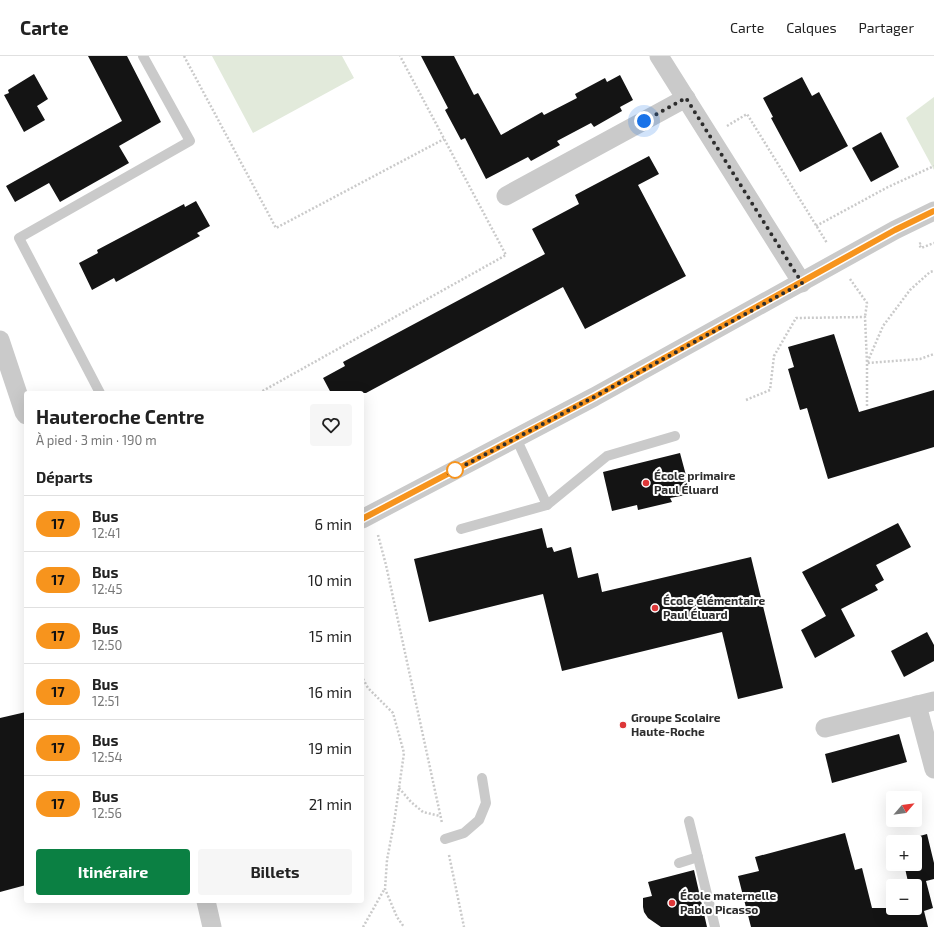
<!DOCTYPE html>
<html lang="fr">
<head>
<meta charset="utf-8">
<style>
	body { margin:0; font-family:"Exo 2",sans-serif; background:#f6f6f6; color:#222; height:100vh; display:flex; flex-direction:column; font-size:15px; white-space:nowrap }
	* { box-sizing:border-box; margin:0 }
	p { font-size:13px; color:#767676 }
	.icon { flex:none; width:22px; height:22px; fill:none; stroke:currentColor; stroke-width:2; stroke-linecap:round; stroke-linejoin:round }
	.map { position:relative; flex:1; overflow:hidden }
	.side { position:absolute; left:24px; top:335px; width:340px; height:512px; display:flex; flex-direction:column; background:#fff; border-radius:4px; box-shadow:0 4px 16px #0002 }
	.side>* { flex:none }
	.badge { padding:0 8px; border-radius:13px; font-size:14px; line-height:26px }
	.needle { width:26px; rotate:62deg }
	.controls { position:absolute; left:886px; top:735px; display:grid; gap:8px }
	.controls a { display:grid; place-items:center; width:36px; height:36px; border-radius:4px; background:#fff; box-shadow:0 4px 16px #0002; font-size:20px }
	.you { position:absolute; width:20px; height:20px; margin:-10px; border:3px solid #fff; border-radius:50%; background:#1a73e8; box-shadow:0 0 0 6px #1a73e833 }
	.map>.badge { position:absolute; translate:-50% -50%; box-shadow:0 0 0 2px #fff }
	h2 { padding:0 12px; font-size:15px; line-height:36px }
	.round { display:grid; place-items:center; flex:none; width:42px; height:42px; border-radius:4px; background:#f6f6f6 }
	.headline { display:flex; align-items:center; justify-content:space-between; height:68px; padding:0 12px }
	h1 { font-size:19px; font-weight:700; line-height:30px }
	.primary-button { display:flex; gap:8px; margin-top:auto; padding:8px 12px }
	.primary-button a { flex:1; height:46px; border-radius:4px; background:#0b8043; color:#fff; font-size:16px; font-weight:700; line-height:46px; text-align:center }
	.primary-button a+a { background:#f6f6f6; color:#222 }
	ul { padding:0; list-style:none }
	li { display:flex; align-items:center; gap:12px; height:56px; padding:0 12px; border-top:1px solid #e0e0e0 }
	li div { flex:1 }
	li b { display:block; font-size:15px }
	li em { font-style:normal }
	li .badge { min-width:44px; font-weight:700; text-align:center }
	header { display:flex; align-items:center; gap:24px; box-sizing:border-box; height:56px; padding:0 20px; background:#fff; border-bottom:1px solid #e0e0e0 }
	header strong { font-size:19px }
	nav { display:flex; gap:22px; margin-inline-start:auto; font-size:14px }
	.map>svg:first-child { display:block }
	.green { fill:#e2eadb }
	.building { fill:#141414 }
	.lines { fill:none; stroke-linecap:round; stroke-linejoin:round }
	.path { stroke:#cacaca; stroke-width:2.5; stroke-dasharray:2 2; stroke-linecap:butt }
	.lane { stroke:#cacaca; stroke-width:10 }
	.street { stroke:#cacaca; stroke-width:19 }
	.line-casing { stroke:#fff; stroke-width:9 }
	.line { stroke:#f7941d; stroke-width:6 }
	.walk { stroke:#2d2d2d; stroke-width:4; stroke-dasharray:0 7.2 }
	.stop-dot { fill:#fff; stroke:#f7941d; stroke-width:2 }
	.poi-dot { fill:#dd3738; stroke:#fff; stroke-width:1.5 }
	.labels { text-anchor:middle; stroke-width:4; stroke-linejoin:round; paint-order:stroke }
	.poi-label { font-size:12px; font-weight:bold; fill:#2d2d2d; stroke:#fff; text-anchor:start }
</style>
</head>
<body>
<header>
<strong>Carte</strong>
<nav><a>Carte</a><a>Calques</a><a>Partager</a></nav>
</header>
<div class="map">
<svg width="934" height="871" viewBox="0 0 934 871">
	<rect width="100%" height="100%" fill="#fff"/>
	<g class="green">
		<polygon points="212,0 342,0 354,22 253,77"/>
		<polygon points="934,41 934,114 906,62"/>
	</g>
	<g class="building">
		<polygon points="88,0 127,0 161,66 119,90 129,107 60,146 49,127 15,146 6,130 122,65"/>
		<polygon points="421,0 454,0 474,39 478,37 501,79 542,56 544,59 577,42 575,38 605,22 607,26 620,19 633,44 620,51 622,55 594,71 591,67 557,85 560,89 531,105 528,101 486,123 465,82 461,84 445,54 448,52"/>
		<polygon points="34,18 48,43 37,50 45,64 24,76 4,39 9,37 8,34"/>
		<polygon points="802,21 812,40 819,36 848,90 800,116 771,62 773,61 763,42"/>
		<polygon points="881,76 899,111 871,126 852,92"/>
		<polygon points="649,100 659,118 638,129 686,220 585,273 563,231 366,337 331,337 323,322 345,310 343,306 545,198 532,173 579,148 575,139"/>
		<polygon points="196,145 210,170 197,177 200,180 116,226 114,222 92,234 79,207 98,197 97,194 184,148 185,151"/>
		<polygon points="834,278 859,356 934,334 934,391 828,423 807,352 800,354 788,313 794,311 788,291"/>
		<polygon points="680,397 691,438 670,442 672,446 638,454 637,449 612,455 603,416"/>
		<polygon points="898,467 911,491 876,509 884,524 875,529 878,534 841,553 855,580 815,602 801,574 826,560 802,516"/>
		<polygon points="542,472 547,492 552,491 554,496 571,491 578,522 598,517 602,536 751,501 783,632 738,643 722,576 562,615 543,538 429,566 414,503"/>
		<polygon points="927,576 934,589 934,605 904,621 891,595"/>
		<polygon points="26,656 26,829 0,836 0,662"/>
		<polygon points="899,678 907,706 832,727 825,698"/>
		<polygon points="845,777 855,814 862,812 872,852 915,852 915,830 909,830 904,808 915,808 915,786 898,786 927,778 934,807 934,823 926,825 933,852 924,855 928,871 751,871 738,820 759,815 755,801"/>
		<polygon points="694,814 707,871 661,871 648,862 644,856 643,851 643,842 652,840 648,826"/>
	</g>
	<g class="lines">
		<g class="path">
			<polyline points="184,0 276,172 444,83"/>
			<polyline points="727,70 747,58 827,187"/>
			<polyline points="816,170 888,131 934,110"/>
			<polyline points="921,187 919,188 921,192 934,187"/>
			<polyline points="850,223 867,247 865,261"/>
			<polyline points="259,337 506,199 400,0"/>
			<polyline points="746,344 770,334 774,300 796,262 865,261 867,307 920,303 934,298"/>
			<polyline points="867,350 867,307 883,270 910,234 930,216 934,215"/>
			<polyline points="378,479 386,509 442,767"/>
			<polyline points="362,611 362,621 368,632 393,657 404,697 394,767 387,804 385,833 397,861 404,871"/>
			<polyline points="399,732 411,746 423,756 440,760"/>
			<polyline points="449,799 464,871"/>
			<polyline points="363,871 384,834"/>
		</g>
		<g class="lane">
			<polyline points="100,337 19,182 190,85 143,0"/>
			<polyline points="547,449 607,400 675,380"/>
			<polyline points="461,473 547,449 516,382"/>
			<polyline points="689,765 715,871"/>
			<polyline points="445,783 464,777 479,764 486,747 482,722"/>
			<polyline points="679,807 698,801"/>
		</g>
		<g class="street">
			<polyline points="659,0 802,227"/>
			<polyline points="506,140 686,42"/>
			<polyline points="0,284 24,356 26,359"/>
			<polyline points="362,463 594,341 895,174 934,155"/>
			<polyline points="917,649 934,713"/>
			<polyline points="825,672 934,645"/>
			<polyline points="206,845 212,871"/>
		</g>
	</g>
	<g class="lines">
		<g class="line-casing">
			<polyline id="line" points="362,463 594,341 895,174 934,155"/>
		</g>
		<use href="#line" class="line"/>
		<polyline class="walk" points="455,414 448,418 594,341 802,227 686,42 644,65"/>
	</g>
	<circle class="stop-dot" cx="455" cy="414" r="8"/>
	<g class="poi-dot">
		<circle cx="646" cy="427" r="4"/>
		<circle cx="655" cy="552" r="4"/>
		<circle cx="623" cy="669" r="4"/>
		<circle cx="672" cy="847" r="4"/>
	</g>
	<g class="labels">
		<g class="poi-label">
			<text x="654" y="424">École primaire<tspan x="654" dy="14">Paul Éluard</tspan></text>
			<text x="663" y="549">École élémentaire<tspan x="663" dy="14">Paul Éluard</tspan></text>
			<text x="631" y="666">Groupe Scolaire<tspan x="631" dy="14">Haute-Roche</tspan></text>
			<text x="680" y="844">École maternelle<tspan x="680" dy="14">Pablo Picasso</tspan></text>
		</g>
	</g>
</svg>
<div class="controls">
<a><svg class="needle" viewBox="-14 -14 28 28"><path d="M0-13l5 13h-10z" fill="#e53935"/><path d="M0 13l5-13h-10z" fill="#767676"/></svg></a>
<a>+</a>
<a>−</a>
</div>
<div class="you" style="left:644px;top:65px"></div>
<section class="side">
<div class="headline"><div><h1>Hauteroche Centre</h1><p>À pied · 3 min · 190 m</p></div><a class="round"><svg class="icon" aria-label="heart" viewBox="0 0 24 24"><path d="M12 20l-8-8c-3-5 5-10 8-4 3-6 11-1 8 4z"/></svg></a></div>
<h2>Départs</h2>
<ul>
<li><span class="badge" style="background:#f7941d;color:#111">17</span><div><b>Bus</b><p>12:41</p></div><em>6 min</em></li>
<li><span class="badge" style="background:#f7941d;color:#111">17</span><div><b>Bus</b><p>12:45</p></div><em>10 min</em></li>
<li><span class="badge" style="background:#f7941d;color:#111">17</span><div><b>Bus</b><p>12:50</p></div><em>15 min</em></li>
<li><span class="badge" style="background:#f7941d;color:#111">17</span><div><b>Bus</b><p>12:51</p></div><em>16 min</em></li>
<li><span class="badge" style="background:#f7941d;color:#111">17</span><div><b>Bus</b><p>12:54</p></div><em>19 min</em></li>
<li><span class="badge" style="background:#f7941d;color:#111">17</span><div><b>Bus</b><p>12:56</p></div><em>21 min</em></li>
</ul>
<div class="primary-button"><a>Itinéraire</a><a>Billets</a></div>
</section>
</div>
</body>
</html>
